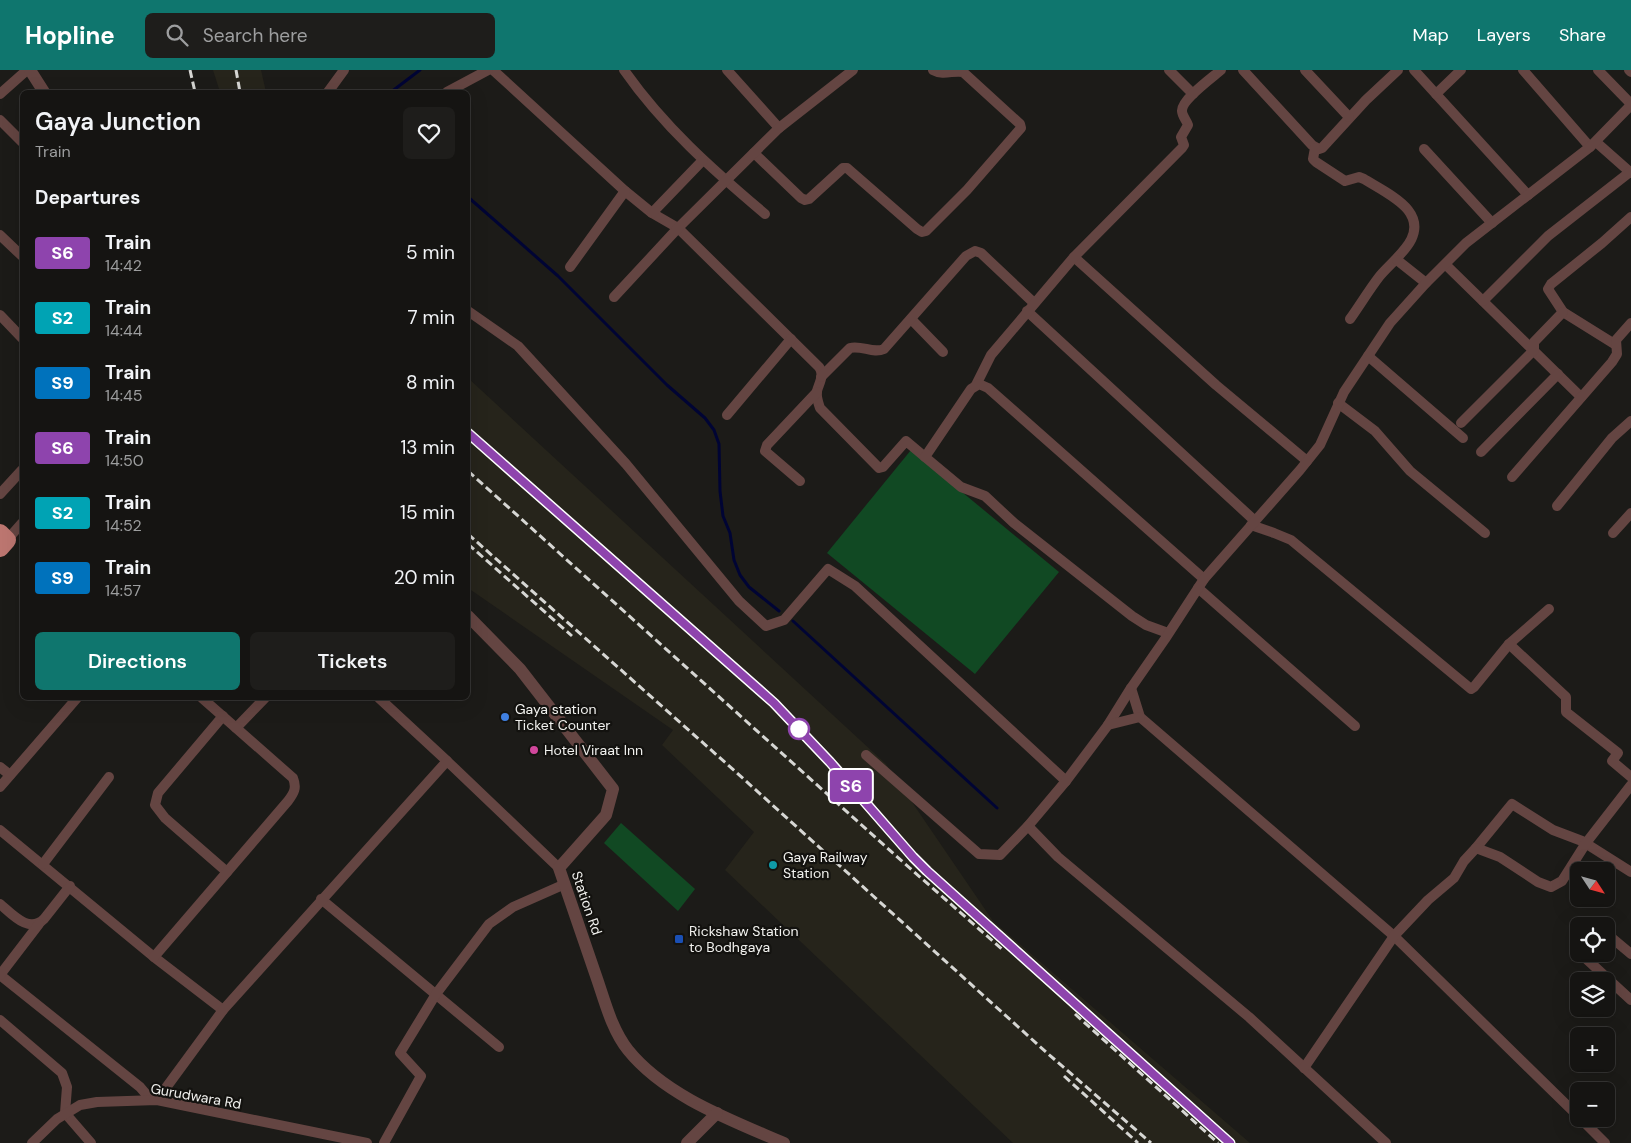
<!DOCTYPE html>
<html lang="en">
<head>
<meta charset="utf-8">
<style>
	body { margin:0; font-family:"DM Sans",sans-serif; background:#1e1d1b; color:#f1f3f6; height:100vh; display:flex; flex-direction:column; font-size:19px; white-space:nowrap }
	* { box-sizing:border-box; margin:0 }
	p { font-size:16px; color:#9d9e9f }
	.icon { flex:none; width:28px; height:28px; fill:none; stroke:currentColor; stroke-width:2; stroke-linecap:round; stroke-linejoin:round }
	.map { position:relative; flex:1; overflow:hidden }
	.sheet { position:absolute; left:20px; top:20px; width:450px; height:610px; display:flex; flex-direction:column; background:#151412; border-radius:8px; box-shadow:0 5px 20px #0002,0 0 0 1px #343332 }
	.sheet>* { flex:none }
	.badge { padding:0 10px; border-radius:4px; font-size:18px; line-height:32px }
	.needle { width:32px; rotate:126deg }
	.tools { position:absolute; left:1570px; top:792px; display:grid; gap:10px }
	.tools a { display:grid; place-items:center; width:45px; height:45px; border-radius:8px; background:#151412; box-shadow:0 5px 20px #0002,0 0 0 1px #343332; font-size:25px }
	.map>.badge { position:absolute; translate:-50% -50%; box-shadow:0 0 0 2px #fff }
	h2 { padding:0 15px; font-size:19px; line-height:45px }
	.round { display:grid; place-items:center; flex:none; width:52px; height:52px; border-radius:8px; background:#1e1d1b }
	.overview { display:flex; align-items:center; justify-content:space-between; height:85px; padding:0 15px }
	h1 { font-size:24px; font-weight:600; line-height:38px }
	.action { display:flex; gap:10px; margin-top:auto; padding:10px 15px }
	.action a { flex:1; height:58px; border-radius:8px; background:#0f766e; color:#fff; font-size:20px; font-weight:600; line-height:58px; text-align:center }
	.action a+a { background:#1e1d1b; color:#f1f3f6 }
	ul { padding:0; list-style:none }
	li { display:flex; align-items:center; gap:15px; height:65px; padding:0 15px }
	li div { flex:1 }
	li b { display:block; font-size:19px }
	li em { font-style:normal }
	li .badge { min-width:55px; font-weight:700; text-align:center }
	header { display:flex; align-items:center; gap:30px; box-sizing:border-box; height:70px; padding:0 25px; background:#0f766e; color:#fff }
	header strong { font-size:24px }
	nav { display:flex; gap:28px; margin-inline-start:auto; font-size:18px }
	.search { width:350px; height:45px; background:#1e1d1b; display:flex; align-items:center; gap:12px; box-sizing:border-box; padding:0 18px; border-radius:8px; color:#9d9e9f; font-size:19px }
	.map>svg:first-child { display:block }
	.built { fill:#26241b }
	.green { fill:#114923 }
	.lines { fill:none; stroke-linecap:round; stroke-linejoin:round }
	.stream { stroke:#000434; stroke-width:3 }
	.minor { stroke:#644542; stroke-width:10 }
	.tertiary { stroke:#644542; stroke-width:12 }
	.trunk { stroke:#bc7670; stroke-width:18 }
	.rail { stroke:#d6d6d3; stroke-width:3; stroke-dasharray:8 4; stroke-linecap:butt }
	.line-casing { stroke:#fff; stroke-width:11 }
	.line { stroke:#8e44ad; stroke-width:8 }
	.shop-dot { fill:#3f7fe0; stroke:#13120f; stroke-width:2 }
	.stop-dot { fill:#fff; stroke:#8e44ad; stroke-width:2.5 }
	.hotel-dot { fill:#d1479c; stroke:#13120f; stroke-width:2 }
	.culture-dot { fill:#0f9aa8; stroke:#13120f; stroke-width:2 }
	.transit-dot { fill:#1a4fb4; stroke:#13120f; stroke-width:2 }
	.labels { text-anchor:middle; stroke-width:4.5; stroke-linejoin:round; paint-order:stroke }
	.poi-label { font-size:14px; fill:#f1f1ee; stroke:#13120f; text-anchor:start }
	.street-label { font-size:14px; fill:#f1f1ee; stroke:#13120f }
</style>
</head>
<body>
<header>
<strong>Hopline</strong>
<div class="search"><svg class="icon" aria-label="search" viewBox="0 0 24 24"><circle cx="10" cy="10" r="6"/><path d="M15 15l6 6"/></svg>Search here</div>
<nav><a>Map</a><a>Layers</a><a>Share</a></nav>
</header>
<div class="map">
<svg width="1631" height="1073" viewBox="0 0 1631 1073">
	<rect width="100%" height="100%" fill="#1c1b18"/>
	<g class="built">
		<polygon points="213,0 261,0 266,22 220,22"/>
		<polygon points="468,308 886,694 993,851 1250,1073 1013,1073 725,800 754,762 662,675 673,660 468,518"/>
	</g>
	<g class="green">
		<polygon points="911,380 1059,502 975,604 827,483"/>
		<polygon points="621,753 695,819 678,841 604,773"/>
	</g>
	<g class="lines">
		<g class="stream">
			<polyline points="391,22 420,0"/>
			<polyline points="468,127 558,206 667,315 705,348 714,360 719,374 720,421 723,446 730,463 734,490 740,505 749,517 779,541"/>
			<polyline points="793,551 997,738"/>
		</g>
		<g class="minor">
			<path d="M493 0 625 121 652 143 678 158 819 297C825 305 819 313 817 321 816 327 818 332 820 338L879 398 883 397 906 371 925 387"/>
			<path d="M624 0C663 56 713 100 765 144"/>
			<polyline points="727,0 779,58"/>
			<polyline points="1169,0 1193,24"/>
			<polyline points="1243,0 1312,75 1319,79 1322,78 1366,30 1398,0"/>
			<polyline points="1305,0 1349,47"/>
			<polyline points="1414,0 1528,125"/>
			<polyline points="1523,0 1590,77"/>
			<polyline points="1598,0 1631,34"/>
			<polyline points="1629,0 1631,2"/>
			<polyline points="328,22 344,0"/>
			<polyline points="447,22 488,0"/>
			<polyline points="0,24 27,0"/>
			<polyline points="1436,24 1461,0"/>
			<polyline points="0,50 22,72"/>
			<polyline points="1596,72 1631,103"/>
			<path d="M1315 78 1313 89 1316 92 1345 111 1359 107 1364 109C1377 117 1399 128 1408 140 1429 167 1393 189 1379 207 1369 220 1360 235 1350 249"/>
			<polyline points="1424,79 1492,153"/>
			<path d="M754 83 801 128 805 130 809 129 843 98H847L917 159 922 162 926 161 967 120 1021 58 1020 54 963 2C953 0 944 6 933 0"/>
			<polyline points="652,143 703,90"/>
			<polyline points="0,165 22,186"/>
			<polyline points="1074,187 1216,315 1307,391"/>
			<polyline points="1397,190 1426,213"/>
			<polyline points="1446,195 1581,327"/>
			<polyline points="570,197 625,121"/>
			<polyline points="614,227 678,158 779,58 853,0"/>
			<polyline points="1483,231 1548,166 1630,102"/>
			<polyline points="468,241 518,276 626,394 739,531 766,556 784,550 828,499 855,516 1066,711"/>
			<polyline points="1027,241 1255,451"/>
			<polyline points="0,245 22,268"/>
			<polyline points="911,249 943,282"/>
			<polyline points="1616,275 1563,242 1548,219 1551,214 1602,173 1631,147"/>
			<polyline points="1368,286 1463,368"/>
			<path d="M821 307 850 278C862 275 873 284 884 279L966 186 975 181 981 183 1034 233"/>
			<path d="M976 315 991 285 1074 187 1182 78 1184 75 1181 67 1188 55C1187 51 1182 46 1182 41 1181 30 1213 7 1221 0"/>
			<polyline points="1338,333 1375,361 1410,401 1485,463"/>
			<polyline points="727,345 791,269"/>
			<polyline points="1461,353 1534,280 1534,272 1563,242"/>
			<polyline points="1481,382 1558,304"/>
			<polyline points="1512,407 1612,292 1617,284 1616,270 1631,253"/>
			<polyline points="800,411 765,381 767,375 817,322"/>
			<polyline points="0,424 22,400"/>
			<polyline points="1557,436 1612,368 1631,351"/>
			<polyline points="1251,455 1274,463 1291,470 1471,619 1474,617 1509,574 1549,539"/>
			<polyline points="1613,463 1631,443"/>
			<polyline points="7,470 22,453"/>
			<polyline points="1198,518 1355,656"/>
			<polyline points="1168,563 1146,555 1132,546 1014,453 985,426 961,417 925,387 971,319 979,314 988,318 1204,509"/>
			<polyline points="1509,574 1566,627 1566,642 1618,683 1612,691 1631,707"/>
			<polyline points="1131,618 1140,647 1394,866 1579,1047"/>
			<polyline points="379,628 447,691"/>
			<polyline points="223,646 158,723 155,735 165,748 227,802"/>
			<polyline points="1108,655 1131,618 1165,569 1204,509 1300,400 1320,375 1344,322 1390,253 1426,213 1466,173 1590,77 1631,35"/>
			<polyline points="236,658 265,628"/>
			<polyline points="866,685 979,784 1000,785 1028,756 1066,711 1108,655 1140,647"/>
			<polyline points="0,697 10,705"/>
			<polyline points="0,717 77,628"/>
			<polyline points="1028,756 1058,787 1249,947 1386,1073"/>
			<polyline points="0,760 154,887 223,940"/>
			<polyline points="1476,778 1512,734 1553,760 1582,771 1631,802"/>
			<polyline points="43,794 109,707"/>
			<polyline points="321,829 499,977"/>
			<path d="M0 834C12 844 29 864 44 849L70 816"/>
			<polyline points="1595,854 1598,856"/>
			<polyline points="1606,863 1631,884"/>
			<polyline points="1581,884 1631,930"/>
			<path d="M154 887 288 731C294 723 297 718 293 708L202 628"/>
			<polyline points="0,905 140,1017 151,1030"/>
			<polyline points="0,905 39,854"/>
			<polyline points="0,950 62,1003 67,1017 65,1043 91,1073"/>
			<polyline points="1304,998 1394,866 1428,830 1454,808 1464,791 1476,778 1500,787 1538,812 1551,817 1562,811 1586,773 1631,715"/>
			<polyline points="157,1030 223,940 447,691 559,798"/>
			<polyline points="1581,1049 1605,1073"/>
			<polyline points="32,1073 57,1049 80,1035 97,1032 157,1030 367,1073"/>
			<polyline points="384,1073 421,1006 400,983 436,924 489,854 513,837 565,814"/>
		</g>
		<g class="tertiary">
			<polyline points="30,0 44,22"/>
			<path d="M468 546 520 599 613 719 606 745 559 798C571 833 583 868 595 903 604 928 611 959 628 980 665 1026 731 1050 784 1073"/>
			<polyline points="687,1073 717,1043"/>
		</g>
		<polyline class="trunk" points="0,463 7,470 0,478"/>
		<g class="rail">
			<polyline points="190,0 195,22"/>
			<polyline points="236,0 240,22"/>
			<polyline points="468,363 774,633 830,692 913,787 927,801 1230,1073"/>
			<polyline points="468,401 895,785 1004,881"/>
			<polyline points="468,464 737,703 1046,982 1151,1073"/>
			<polyline points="468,474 572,566"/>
			<polyline points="1075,944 1218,1073"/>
			<polyline points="1064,1006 1138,1073"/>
		</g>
	</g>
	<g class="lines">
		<g class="line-casing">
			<polyline id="line" points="468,363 774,633 830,692 913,787 927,801 1230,1073"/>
		</g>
		<use href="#line" class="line"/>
	</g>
	<circle class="shop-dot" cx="505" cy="647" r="5"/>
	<circle class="stop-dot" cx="799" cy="659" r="10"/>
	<circle class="hotel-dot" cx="534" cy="680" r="5"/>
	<circle class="culture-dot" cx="773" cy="795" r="5"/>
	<rect class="transit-dot" x="674" y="864" width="10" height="10" rx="2.5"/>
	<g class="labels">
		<g class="poi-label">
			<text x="515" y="644">Gaya station<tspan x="515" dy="16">Ticket Counter</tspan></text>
			<text x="544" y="685">Hotel Viraat Inn</text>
			<text x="783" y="792">Gaya Railway<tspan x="783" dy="16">Station</tspan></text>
			<text x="689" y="866">Rickshaw Station<tspan x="689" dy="16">to Bodhgaya</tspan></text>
		</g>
		<g class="street-label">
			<text transform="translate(587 833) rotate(71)" y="5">Station Rd</text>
			<text transform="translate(196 1026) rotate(10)" y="5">Gurudwara Rd</text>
		</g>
	</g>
</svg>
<div class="tools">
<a><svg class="needle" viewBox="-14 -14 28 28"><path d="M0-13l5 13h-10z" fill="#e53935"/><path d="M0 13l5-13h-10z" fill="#9d9e9f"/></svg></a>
<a><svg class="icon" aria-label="locate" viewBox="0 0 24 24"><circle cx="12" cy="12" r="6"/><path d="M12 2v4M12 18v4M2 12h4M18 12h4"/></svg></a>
<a><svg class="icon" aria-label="layers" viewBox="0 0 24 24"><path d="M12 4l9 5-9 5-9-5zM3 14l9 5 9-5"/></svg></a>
<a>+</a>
<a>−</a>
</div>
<b class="badge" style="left:851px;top:716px;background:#8e44ad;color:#fff">S6</b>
<section class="sheet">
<div class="overview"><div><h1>Gaya Junction</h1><p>Train</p></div><a class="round"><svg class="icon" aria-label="heart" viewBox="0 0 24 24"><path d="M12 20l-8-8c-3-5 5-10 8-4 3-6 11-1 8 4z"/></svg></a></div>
<h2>Departures</h2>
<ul>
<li><span class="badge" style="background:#8e44ad;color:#fff">S6</span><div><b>Train</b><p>14:42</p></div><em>5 min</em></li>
<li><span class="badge" style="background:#00a3b4;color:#fff">S2</span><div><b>Train</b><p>14:44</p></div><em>7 min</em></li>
<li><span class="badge" style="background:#0072bc;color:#fff">S9</span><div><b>Train</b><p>14:45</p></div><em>8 min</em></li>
<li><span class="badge" style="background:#8e44ad;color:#fff">S6</span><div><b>Train</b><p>14:50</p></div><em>13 min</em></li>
<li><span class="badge" style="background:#00a3b4;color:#fff">S2</span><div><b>Train</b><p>14:52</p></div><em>15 min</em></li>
<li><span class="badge" style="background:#0072bc;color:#fff">S9</span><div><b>Train</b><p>14:57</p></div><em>20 min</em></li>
</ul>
<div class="action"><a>Directions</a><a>Tickets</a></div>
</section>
</div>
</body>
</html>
